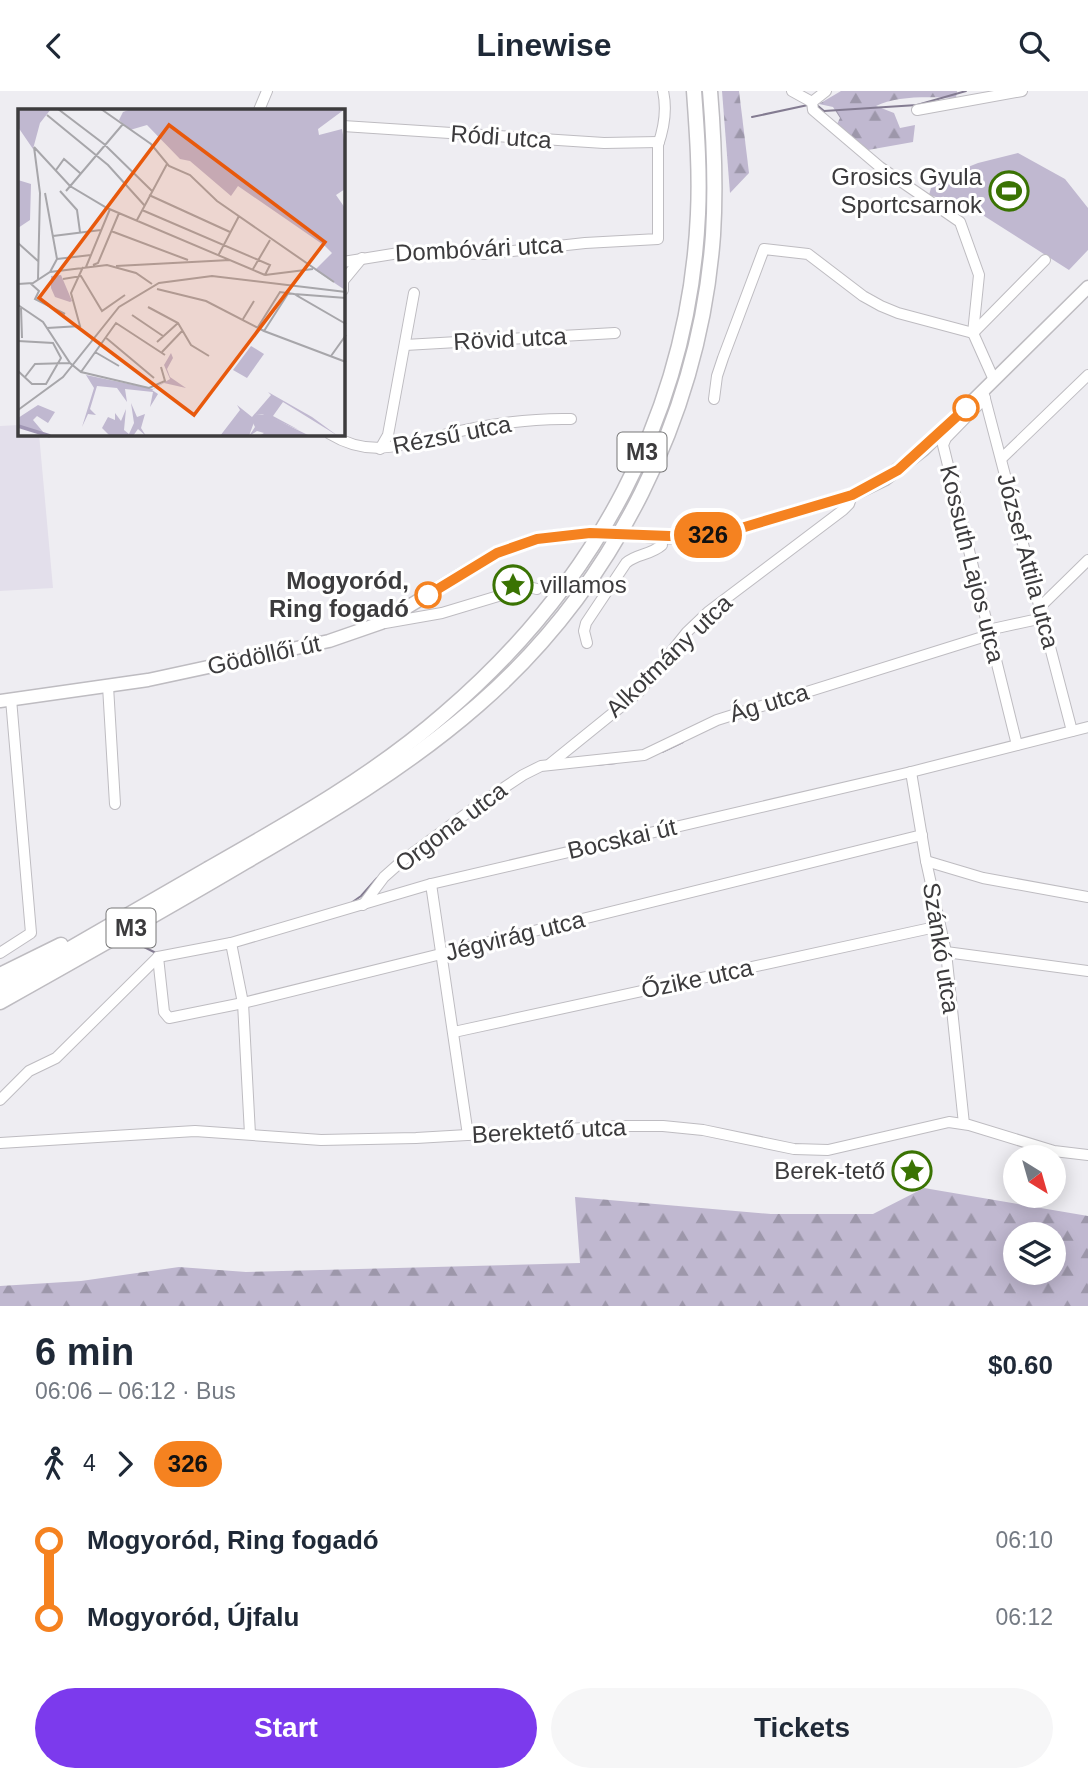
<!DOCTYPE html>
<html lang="en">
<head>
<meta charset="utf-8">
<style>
	body { margin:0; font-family:Helvetica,sans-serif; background:#f6f6f7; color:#1f2937; height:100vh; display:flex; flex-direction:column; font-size:26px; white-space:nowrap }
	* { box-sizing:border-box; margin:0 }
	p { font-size:23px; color:#747a83 }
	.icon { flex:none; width:38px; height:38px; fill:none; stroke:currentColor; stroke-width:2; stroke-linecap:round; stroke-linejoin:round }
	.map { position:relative; height:1215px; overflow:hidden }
	.drawer { display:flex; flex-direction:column; background:#fff; flex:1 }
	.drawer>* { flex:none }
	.badge { padding:0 14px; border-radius:23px; font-size:24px; line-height:46px }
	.needle { width:46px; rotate:143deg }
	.buttons { position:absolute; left:1003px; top:1054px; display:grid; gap:14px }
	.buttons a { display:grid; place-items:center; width:63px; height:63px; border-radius:50%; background:#fff; box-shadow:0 4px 18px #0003; font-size:35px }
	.map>.badge { position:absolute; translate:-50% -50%; box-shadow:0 0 0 4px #fff }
	.legs { display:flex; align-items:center; gap:10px; height:77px; padding:0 35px; font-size:23px }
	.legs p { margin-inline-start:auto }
	.head { display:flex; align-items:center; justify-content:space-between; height:119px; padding:0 35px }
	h1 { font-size:38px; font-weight:800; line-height:52px }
	.cta { display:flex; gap:14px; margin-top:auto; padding:14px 35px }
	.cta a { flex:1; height:80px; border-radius:42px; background:#7c3aed; color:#fff; font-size:28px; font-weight:800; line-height:80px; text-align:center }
	.cta a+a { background:#f6f6f7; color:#1f2937 }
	ul { padding:0 35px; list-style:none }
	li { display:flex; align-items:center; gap:24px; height:77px; font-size:26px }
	li i { display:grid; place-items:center; width:10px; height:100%; margin:0 9px; background:currentColor }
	li i::after { content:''; width:18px; height:18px; margin:-9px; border:5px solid; border-radius:50%; background:#fff }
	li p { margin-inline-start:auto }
	li:first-child i { background:linear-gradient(#0000 50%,currentColor 0) }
	li:last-child i { background:linear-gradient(currentColor 50%,#0000 0) }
	header { display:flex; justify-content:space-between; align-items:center; height:91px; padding:0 35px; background:#fff; font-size:32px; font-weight:800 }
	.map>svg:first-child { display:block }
	.built { fill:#e3dfeb }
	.green { fill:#c0b8d0 }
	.forest { fill:url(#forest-firs); fill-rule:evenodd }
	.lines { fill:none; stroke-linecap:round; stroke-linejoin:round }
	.stream { stroke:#837b91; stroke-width:2 }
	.minor-casing { stroke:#bebcc1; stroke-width:12 }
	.major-casing { stroke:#bebcc1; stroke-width:15 }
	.highway-casing { stroke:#bebcc1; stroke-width:17 }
	.minor { stroke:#fff; stroke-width:10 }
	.major { stroke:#fff; stroke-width:12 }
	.highway { stroke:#fff; stroke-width:14 }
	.line-1-casing { stroke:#fff; stroke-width:16 }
	.line-1 { stroke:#f58220; stroke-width:10 }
	.stop-1-dot { fill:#fff; stroke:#f58220; stroke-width:3.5 }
	.labels { text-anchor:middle; stroke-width:6; stroke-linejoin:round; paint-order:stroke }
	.shield { fill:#fff; stroke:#767677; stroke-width:2 }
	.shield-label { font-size:23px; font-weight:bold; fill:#3c3b3d }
	.street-label { font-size:24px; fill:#3c3b3d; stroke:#fff }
	.poi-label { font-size:24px; fill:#3c3b3d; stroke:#fff; text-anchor:end }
	.stop-label { font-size:24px; font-weight:bold; fill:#3c3b3d; stroke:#fff; text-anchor:end }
	.inset-river { fill:none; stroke:#a197b5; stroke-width:3.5 }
	.inset-road { fill:none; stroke:#a7a6aa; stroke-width:2 }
	.view { fill:#e8590c; fill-opacity:0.15; stroke:#e8590c; stroke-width:3.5 }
	.inset-edge { fill:none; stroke:#3c3b3d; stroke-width:3.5 }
</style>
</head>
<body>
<header><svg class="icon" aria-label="back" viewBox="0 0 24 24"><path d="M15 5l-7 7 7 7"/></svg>Linewise<svg class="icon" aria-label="search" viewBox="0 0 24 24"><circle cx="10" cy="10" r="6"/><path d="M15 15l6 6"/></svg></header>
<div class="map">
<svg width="1088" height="1215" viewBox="0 0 1088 1215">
	<defs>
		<pattern id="forest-firs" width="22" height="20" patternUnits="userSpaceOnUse" patternTransform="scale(1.75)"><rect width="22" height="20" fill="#c0b8d0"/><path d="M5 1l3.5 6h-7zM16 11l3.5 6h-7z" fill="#9d97aa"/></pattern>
	</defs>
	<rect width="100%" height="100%" fill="#eeedf2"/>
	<polygon class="built" points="19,334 19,343 39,343 53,497 0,500 0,335"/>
	<polygon class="green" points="1018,62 1065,88 1088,117 1088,159 1069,179 970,116 929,104 933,90 978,72"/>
	<g class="forest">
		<polygon points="722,0 739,0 749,82 730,102"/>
		<path d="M841 0H957L956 7C933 6 896 4 876 15L894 22 900 37 915 34 913 51 868 59 837 33 840 27 833 16 819 13Z"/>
		<path d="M924 1097 1088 1125V1215H0V1195L81 1190 179 1176 246 1181 580 1172 575 1106 771 1123H873ZM1015 1143H1054V1181H1015Z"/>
	</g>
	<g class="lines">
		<g class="stream">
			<polyline points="818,15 824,20 917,14 966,0"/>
			<polyline points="752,26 808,14"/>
			<polyline points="662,661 683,651"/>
			<polyline points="594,674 616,672"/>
			<polyline points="351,812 361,805 377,787"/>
			<polyline points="132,850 156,862"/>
		</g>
		<g class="minor-casing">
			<g id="minor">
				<polyline points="792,0 812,11"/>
				<polyline points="826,0 812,11 813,19 880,76 960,131 979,184 973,242 994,289"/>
				<polyline points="259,19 267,0"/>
				<polyline points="917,19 1022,0"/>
				<polyline points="343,35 604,52 659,51"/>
				<path d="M343 171 405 161 485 163 585 152 658 148V54C664 37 667 18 663 0"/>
				<polyline points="343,199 343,190 362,167"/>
				<polyline points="405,254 615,242"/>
				<polyline points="984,304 1072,640"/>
				<polyline points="985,307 946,347 943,354 1017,654"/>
				<polyline points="714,308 717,285 723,267 764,158 808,163 863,205 881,215 898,222 973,242 1045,169"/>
				<path d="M330 343C371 368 402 353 443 344 484 334 529 327 571 328"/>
				<polyline points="380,358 388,344 414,202"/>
				<polyline points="1001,368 1088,284"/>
				<polyline points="1040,516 1088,469"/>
				<polyline points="385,532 442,522 528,496 537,498"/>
				<polyline points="988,539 1043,527"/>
				<path d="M587 552 584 540 586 532 626 472C636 463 651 464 662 454L661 446"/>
				<polyline points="108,595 115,713"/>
				<polyline points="550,673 639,601 687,541 708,521 843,419 849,413 852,404"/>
				<polyline points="911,681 926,770 946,861 964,1033"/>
				<polyline points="926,770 983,787 1088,806"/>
				<polyline points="431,793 468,1044"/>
				<polyline points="363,814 384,786 402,770 478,714 523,684 541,675 644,664 717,629 989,544"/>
				<polyline points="231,852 243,912 250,1043"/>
				<polyline points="946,861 1088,880"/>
				<polyline points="0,862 31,842 11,608"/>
				<polyline points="158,866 231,852 431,793 911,681 1088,636"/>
				<polyline points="158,866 164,921 169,927 243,912 922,744"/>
				<polyline points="454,941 940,835"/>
				<polyline points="0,1009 29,980 56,967 158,866"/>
				<polyline points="0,1052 195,1040 321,1049 416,1047 617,1035 663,1035 703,1039 794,1058 828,1059 949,1031 969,1034 1054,1060 1088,1064"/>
			</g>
		</g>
		<g class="major-casing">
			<g id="major">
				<polyline points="630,443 661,446 696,446 738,438 852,404 885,388 924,358 1088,196"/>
				<polyline points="0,610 148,589 329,550 381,532 497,462 537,448 590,442"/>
			</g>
		</g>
		<g class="highway-casing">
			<g id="highway">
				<polyline points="0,884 61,854"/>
				<path d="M0 898C70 858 139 818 208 778 289 732 373 685 444 623 594 495 689 323 698 123 700 82 697 41 694 0"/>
				<path d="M0 911C82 865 164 819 245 771 326 724 407 676 478 614 614 496 700 323 713 144 716 96 714 48 710 0"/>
			</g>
		</g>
		<use href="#minor" class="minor"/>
		<use href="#major" class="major"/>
		<use href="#highway" class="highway"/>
	</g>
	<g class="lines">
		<g class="line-1-casing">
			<polyline id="line-1" points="428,504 497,462 537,448 590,442 696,446 738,438 852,404 898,379 966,317"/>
		</g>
		<use href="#line-1" class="line-1"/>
	</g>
	<defs>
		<g id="stadium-ring" transform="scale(2.0125)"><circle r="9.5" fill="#fff" stroke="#3a7303" stroke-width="1.5"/><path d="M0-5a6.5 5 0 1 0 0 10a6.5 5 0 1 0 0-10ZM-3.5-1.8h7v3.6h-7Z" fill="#3a7303"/></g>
		<g id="sight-ring" transform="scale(2.0125)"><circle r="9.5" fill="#fff" stroke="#3a7303" stroke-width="1.5"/><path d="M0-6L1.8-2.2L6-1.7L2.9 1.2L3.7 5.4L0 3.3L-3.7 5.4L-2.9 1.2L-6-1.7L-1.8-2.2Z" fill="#3a7303"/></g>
	</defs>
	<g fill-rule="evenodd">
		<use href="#stadium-ring" x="1009" y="100"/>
		<use href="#sight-ring" x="513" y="494"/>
		<use href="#sight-ring" x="912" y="1080"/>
	</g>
	<g class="stop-1-dot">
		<circle cx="966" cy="317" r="12"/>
		<circle cx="428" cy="504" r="12"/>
	</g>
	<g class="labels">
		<g class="shield">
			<rect x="617.5" y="341.5" width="49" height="39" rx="5"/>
			<rect x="106.5" y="817.5" width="49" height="39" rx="5"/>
		</g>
		<g class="shield-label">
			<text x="642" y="369">M3</text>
			<text x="131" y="845">M3</text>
		</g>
		<g class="street-label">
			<text transform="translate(501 46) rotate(4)" y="8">Ródi utca</text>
			<text transform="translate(479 158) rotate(-3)" y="8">Dombóvári utca</text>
			<text transform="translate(510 248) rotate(-3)" y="8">Rövid utca</text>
			<text transform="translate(452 344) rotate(-11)" y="8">Rézsű utca</text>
			<text transform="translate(1028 470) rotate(75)" y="8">József Attila utca</text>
			<text transform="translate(972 473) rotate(76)" y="8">Kossuth Lajos utca</text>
			<text transform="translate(264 564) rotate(-12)" y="8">Gödöllői út</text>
			<text transform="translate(669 565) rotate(-44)" y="8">Alkotmány utca</text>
			<text transform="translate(769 612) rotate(-17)" y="8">Ág utca</text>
			<text transform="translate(451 736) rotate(-37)" y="8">Orgona utca</text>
			<text transform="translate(622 748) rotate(-13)" y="8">Bocskai út</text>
			<text transform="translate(515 845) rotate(-14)" y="8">Jégvirág utca</text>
			<text transform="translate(941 857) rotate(81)" y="8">Szánkó utca</text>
			<text transform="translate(697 888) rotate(-12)" y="8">Őzike utca</text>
			<text transform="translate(549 1040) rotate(-3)" y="8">Berektető utca</text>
		</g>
		<g class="poi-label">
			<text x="982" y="94">Grosics Gyula<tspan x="982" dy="28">Sportcsarnok</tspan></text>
			<text x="540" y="502" text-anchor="start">villamos</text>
			<text x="885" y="1088">Berek-tető</text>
		</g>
		<g class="stop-label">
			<text x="409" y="498">Mogyoród,<tspan x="409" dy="28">Ring fogadó</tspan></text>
		</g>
	</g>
	<g transform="translate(18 18)">
		<rect width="327" height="327" fill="#eeedf2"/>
		<path d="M43 166 54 192 52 193 37 188 33 179V167ZM250 283 294 308 320 327 265 293 255 307 281 321 244 305H239L231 327H202L222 301 219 296 234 308 253 286Z" fill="#c0b8d0"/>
		<path d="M0 0H33L22 14 15 40 0 18ZM113 0H327L300 20 301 26 324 20 327 37V80L318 86 327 99V181L297 161 314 144 307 137 220 77 213 87 172 52 162 50 129 16 112 21 101 11 105 3ZM0 71 13 75 12 111 0 119ZM153 244 155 249 149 260 152 268 168 279 146 274 134 281 140 285 132 298 135 283 107 280 109 293 99 279 79 277 72 300 78 306 70 305 64 318 76 279 68 266 135 280 152 270 146 256ZM113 294 119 308 127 305 123 319 128 327 120 320 115 327H92L84 319 90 308 97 311V304L103 312 108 300 106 321 111 325 116 314ZM20 296 37 303 30 314 19 307 15 311 26 324 0 317V309ZM239 305 249 306 292 327H241L246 324 239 322 231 327 237 318 233 310Z" fill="#c0b8d0"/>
		<path d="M233 237 246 245 229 269 215 261Z" fill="#c0b8d0"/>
		<path class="inset-river" d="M0 317 32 327"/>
		<path class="inset-road" d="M40 0 86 35 134 82M83 0 133 35 151 57 172 66 199 92 316 173M29 6 90 56 127 97M16 38 52 77 89 99 247 166M16 38 22 84 20 170M38 61 46 50 62 64M42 82 59 101 62 123M48 82 105 15M27 84 39 150 32 163M131 86 212 123M124 101 252 156 247 166M119 111 149 55M93 122 170 151M35 127 83 121M0 134 20 152M200 147 221 107M39 150 73 146M75 156 80 154 101 104M98 157 212 151M68 158 92 100M235 160 252 131M247 166 295 160M45 170 63 167 84 202 107 186M12 174 21 182 17 190 47 205M0 175 15 174 32 163 89 156 118 164 134 175M139 180 188 192 246 222 328 253M276 185 328 189M0 196 25 213 52 254 63 263 131 279 147 272 143 258M130 198 160 214 173 236 191 247M3 199 4 229M114 206 145 227M225 210 236 192M240 218 262 183 276 185 328 215M29 219 62 217 53 184 65 158M246 222 271 183M87 228 136 269M0 232 35 234 43 249 28 275H14L0 262M139 233 160 214M77 243 101 257M144 243 165 221M313 247 328 226M63 263 98 214 147 246M7 268 17 255 52 254M0 301 45 268 101 198 141 174 194 167 328 183"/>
		<path class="view" d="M151 16 307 133 176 306 21 189Z"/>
		<rect width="327" height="327" class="inset-edge"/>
	</g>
</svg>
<div class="buttons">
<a><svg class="needle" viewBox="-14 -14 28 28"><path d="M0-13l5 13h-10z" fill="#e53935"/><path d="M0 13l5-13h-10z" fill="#747a83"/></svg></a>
<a><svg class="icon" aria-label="layers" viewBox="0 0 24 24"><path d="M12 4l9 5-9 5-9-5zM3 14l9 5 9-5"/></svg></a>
</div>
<b class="badge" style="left:708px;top:444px;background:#f58220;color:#111">326</b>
</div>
<section class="drawer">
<div class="head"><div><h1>6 min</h1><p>06:06 – 06:12 · Bus</p></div><b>$0.60</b></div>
<div class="legs"><svg class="icon" aria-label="walk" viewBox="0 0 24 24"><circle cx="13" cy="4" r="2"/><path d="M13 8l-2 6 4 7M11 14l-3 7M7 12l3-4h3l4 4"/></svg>4<svg class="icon" aria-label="forward" viewBox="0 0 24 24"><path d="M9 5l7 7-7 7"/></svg><b class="badge" style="background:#f58220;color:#111">326</b></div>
<ul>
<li><i style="color:#f58220"></i><b>Mogyoród, Ring fogadó</b><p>06:10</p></li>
<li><i style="color:#f58220"></i><b>Mogyoród, Újfalu</b><p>06:12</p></li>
</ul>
<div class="cta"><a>Start</a><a>Tickets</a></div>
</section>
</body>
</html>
